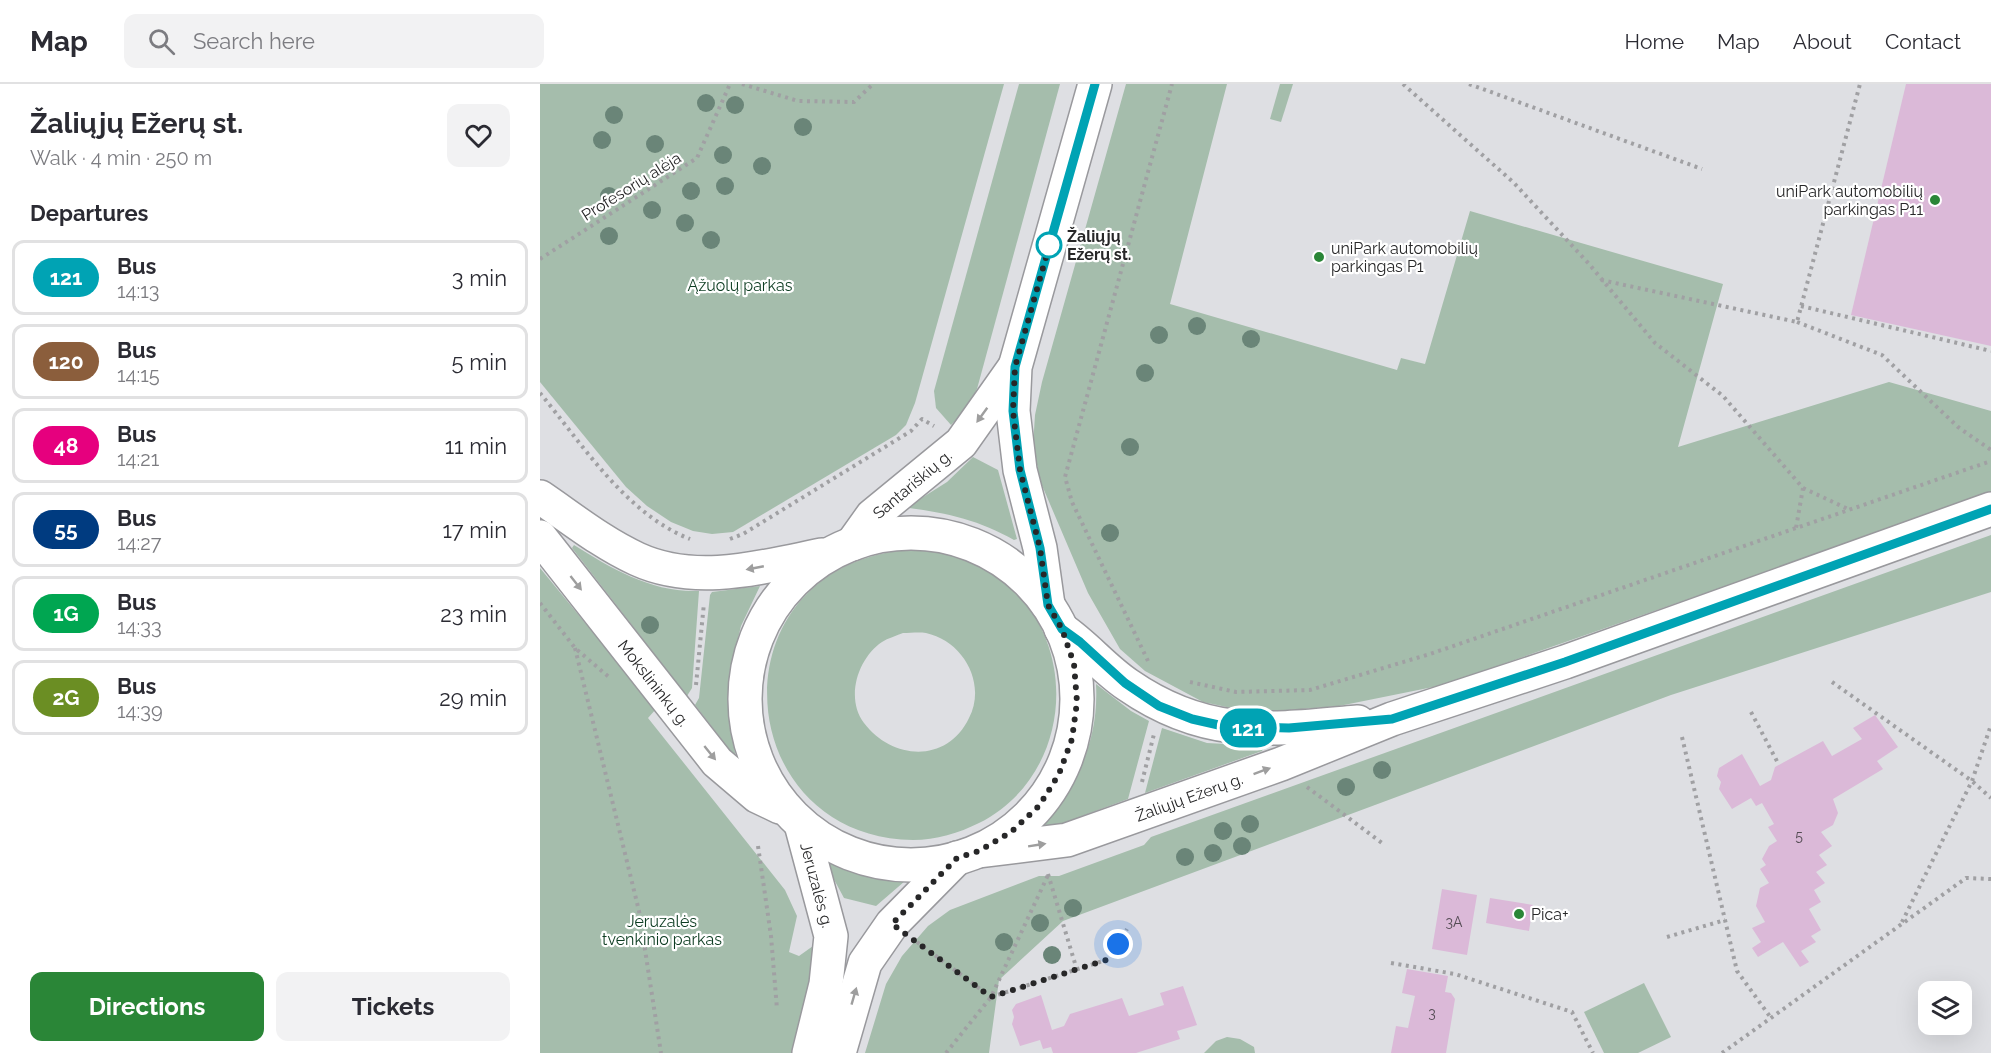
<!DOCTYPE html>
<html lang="en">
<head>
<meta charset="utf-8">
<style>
	body { margin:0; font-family:Raleway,sans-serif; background:#f2f2f3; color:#2b2b33; height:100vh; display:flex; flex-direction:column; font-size:22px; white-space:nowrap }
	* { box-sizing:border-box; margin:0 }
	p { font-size:20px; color:#7c7c81 }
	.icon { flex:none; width:33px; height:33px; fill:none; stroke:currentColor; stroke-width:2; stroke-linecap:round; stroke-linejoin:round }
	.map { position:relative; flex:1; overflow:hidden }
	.panel { display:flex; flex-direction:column; background:#fff; width:540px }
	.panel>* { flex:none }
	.badge { padding:0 12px; border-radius:20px; font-size:21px; line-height:39px }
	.controls { position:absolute; left:1378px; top:897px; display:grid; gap:12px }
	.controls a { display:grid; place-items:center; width:54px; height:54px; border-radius:12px; background:#fff; box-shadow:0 6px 24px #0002; font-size:30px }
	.you { position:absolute; width:30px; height:30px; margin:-15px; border:4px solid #fff; border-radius:50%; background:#1a73e8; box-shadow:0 0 0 9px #1a73e833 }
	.map>.badge { position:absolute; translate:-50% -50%; box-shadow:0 0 0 3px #fff }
	h2 { padding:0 30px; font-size:22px; line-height:54px }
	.round { display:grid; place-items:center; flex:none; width:63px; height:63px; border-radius:12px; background:#f2f2f3 }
	.head { display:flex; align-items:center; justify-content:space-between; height:102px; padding:0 30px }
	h1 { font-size:28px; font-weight:700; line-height:45px }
	.primary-button { display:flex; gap:12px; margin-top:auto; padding:12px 30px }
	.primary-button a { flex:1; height:69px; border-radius:12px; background:#2a8637; color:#fff; font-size:24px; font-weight:700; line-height:69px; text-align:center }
	.primary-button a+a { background:#f2f2f3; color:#2b2b33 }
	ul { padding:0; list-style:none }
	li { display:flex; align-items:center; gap:18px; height:75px; margin:0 12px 9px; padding:0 18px; border:3px solid #e1e1e2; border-radius:12px }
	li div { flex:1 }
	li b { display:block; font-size:22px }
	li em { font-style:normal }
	li .badge { min-width:66px; font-weight:700; text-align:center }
	header { display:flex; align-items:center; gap:36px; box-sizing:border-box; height:84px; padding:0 30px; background:#fff; border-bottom:2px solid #e1e1e2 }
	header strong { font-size:28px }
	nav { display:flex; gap:33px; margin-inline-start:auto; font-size:21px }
	.search { width:420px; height:54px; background:#f2f2f3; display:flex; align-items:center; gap:15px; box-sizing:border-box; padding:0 21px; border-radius:12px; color:#7c7c81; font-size:22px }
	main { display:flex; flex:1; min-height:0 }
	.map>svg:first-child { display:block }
	.green { fill:#a5bdac; fill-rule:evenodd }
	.building { fill:#dbb9d8 }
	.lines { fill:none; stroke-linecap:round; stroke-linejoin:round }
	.secondary-casing { stroke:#99999d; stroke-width:36 }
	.path { stroke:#a0a0a3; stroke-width:4; stroke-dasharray:3 4.5; stroke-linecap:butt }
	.secondary { stroke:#fff; stroke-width:33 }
	.tree { fill:#6a8578 }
	.oneway { fill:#9e9e9e }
	.line-casing { stroke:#fff; stroke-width:14 }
	.line { stroke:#00a3b4; stroke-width:9 }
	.walk { stroke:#272728; stroke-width:6; stroke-dasharray:0 10.8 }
	.poi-dot { fill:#2a8637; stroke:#fff; stroke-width:2 }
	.stop-dot { fill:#fff; stroke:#00a3b4; stroke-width:3 }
	.labels { text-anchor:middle; stroke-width:4.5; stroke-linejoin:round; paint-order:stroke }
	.number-label { font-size:14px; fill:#544c54 }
	.street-label { font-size:16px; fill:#272728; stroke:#fff }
	.poi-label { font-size:16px; fill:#272728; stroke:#fff; text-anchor:start }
	.stop-label { font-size:16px; font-weight:bold; fill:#272728; stroke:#fff; text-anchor:start }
	.park-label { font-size:16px; fill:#0c3c21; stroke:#fff }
</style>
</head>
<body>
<header>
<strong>Map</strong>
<div class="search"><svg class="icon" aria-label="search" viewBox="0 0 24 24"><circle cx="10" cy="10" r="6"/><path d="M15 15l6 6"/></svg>Search here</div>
<nav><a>Home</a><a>Map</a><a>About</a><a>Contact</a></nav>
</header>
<main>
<section class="panel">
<div class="head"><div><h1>Žaliųjų Ežerų st.</h1><p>Walk · 4 min · 250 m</p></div><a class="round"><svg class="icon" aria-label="heart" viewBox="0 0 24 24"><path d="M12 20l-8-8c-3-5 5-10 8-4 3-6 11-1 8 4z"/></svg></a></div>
<h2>Departures</h2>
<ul>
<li><span class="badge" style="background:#00a3b4;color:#fff">121</span><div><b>Bus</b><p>14:13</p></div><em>3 min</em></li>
<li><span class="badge" style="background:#8b5e3c;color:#fff">120</span><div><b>Bus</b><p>14:15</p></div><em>5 min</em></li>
<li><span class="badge" style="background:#e6007e;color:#fff">48</span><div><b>Bus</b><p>14:21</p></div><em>11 min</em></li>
<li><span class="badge" style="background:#003b80;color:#fff">55</span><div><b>Bus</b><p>14:27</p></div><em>17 min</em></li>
<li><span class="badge" style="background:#00a651;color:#fff">1G</span><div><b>Bus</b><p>14:33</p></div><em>23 min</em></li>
<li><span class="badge" style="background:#6b8e23;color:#fff">2G</span><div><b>Bus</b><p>14:39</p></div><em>29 min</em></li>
</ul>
<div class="primary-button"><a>Directions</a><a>Tickets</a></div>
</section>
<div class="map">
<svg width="1451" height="969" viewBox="0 0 1451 969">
	<rect width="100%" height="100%" fill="#dedfe3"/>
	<g class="green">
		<polygon points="0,0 464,0 375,319 366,341 356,351 193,448 172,450 153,447 131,438 107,422 86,403 0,298"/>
		<polygon points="479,0 520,0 437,305 425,327 411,341 396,324 394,307"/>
		<polygon points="586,0 687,0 630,220 857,286 861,274 885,280 930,127 1183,200 1138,363 1349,298 1451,327 1451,409 903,601 799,622 737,627 696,625 663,618 605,587 580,565 548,509 501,399 493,362 495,331 502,298"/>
		<polygon points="740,0 753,0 741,38 730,35"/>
		<path d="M433 373 458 386 477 455 474 456C441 437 408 429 369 424V422L407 398Z"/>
		<polygon points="1451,451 1451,508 1131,611 523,837 459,896 449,969 325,969 346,900 362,872 388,842 410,826 499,792 519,792 604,761 611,753"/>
		<path d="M34 461C72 485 113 509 159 507L152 604 147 612 32 464Z"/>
		<path d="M382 465C409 469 433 475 455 491 543 551 535 691 439 739 419 749 396 756 373 756 184 753 170 470 382 465ZM363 549C370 549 379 548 386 549 423 557 447 599 429 634 407 680 352 676 324 639 305 614 318 574 342 558 348 554 356 552 363 549Z"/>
		<polygon points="0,484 116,625 108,634 245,806 257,832 249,868 259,872 273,862 273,881 252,969 0,969"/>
		<polygon points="220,502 201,542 190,587 190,641 196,674 155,621 159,614 170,511 172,508"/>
		<path d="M556 600 591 627 609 637 588 715 507 745 503 741C538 699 559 656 556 600Z"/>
		<polygon points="622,644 667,659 724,662 722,667 605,709"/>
		<polygon points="285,773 323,790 364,795 365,797 336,822 304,814 283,775"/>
		<polygon points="1104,899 1131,953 1098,969 1064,969 1044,928"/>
		<polygon points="687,953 700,955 714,963 715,969 664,969 676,957"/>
	</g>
	<g class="building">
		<polygon points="1366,0 1451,0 1451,262 1311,231"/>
		<polygon points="1335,631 1358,663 1337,677 1343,685 1293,715 1298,729 1293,741 1281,748 1292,762 1279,771 1287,781 1276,788 1285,799 1274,806 1281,818 1269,825 1281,846 1271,852 1276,858 1261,867 1269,878 1260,883 1243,858 1218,873 1212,864 1221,858 1212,844 1225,838 1216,822 1220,804 1229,799 1220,785 1226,781 1222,775 1229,762 1237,757 1228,743 1234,740 1222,719 1216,722 1211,714 1192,725 1179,705 1181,698 1177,692 1179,684 1202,670 1220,702 1231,696 1235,683 1283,657 1292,672 1322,655 1313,644"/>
		<polygon points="902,805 937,811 927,871 892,865"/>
		<polygon points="950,814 993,821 989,847 946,839"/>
		<polygon points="867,885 908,892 905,908 911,909 915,915 906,969 851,969 856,942 868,944 875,912 862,909"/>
		<polygon points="643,902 657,941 637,947 640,955 596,969 513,969 511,963 503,965 500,956 480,962 472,940 474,933 472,926 476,920 501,911 512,946 524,942 530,930 582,914 589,932 624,921 620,909"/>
	</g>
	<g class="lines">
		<g class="secondary-casing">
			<g id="secondary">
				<path d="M0 413C31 434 62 459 97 475 156 502 222 483 282 471"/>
				<circle cx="371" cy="615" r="166"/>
				<polyline points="0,453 177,678 217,712 240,723"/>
				<polyline points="312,460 332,432 421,359 474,284"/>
				<polyline points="508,521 500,464 480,386 473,327 475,283 555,0"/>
				<path d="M521 545C546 562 564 585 588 601 666 655 728 646 818 638"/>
				<polyline points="261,740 291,852 286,900 269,969"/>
				<polyline points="439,767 527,756 741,680 852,635 1025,578 1451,425"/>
				<polyline points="299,969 325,879 352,840 417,774"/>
			</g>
		</g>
		<g class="path">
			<polyline points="202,0 258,17 314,18 333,0"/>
			<polyline points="863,0 974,99 1049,180 1115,259 1183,312 1263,404 1256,444"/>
			<polyline points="929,0 1162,85"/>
			<polyline points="0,175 157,74 190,0"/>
			<polyline points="1061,196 1257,238 1320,0"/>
			<polyline points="1261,222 1451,267"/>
			<polyline points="1257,238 1342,271 1418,343 1451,366"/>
			<path d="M0 309C43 361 86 430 150 455"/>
			<polyline points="1263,404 1308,425"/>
			<polyline points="190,455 203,450 371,347 382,335 394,342"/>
			<polyline points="0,519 35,564 70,594"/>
			<polyline points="35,564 99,827 121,969"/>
			<polyline points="608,577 532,418 525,393 632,0"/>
			<polyline points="650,598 696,608 770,606 890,570 1451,377"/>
			<polyline points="1292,598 1432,697 1451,714"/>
			<polyline points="156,601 164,519"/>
			<polyline points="1211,628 1239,681"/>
			<polyline points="1142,653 1197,887 1231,934"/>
			<polyline points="602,698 614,650"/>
			<polyline points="767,703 842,759"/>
			<polyline points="218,762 231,852 237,925"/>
			<polyline points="508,790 537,886"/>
			<polyline points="1362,838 1432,697 1451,641"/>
			<polyline points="1127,853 1185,836"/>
			<polyline points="377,858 451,913"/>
			<polyline points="851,879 915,890 1032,928 1053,969"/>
			<polyline points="451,913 569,875 587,845"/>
			<polyline points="406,969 451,913 509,789"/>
			<polyline points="1182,969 1426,794 1451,795"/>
		</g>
		<use href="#secondary" class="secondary"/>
	</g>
	<g class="tree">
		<circle cx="166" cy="19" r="9"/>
		<circle cx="195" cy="21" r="9"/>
		<circle cx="74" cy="31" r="9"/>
		<circle cx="263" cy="43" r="9"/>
		<circle cx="62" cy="56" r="9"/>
		<circle cx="115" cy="60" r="9"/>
		<circle cx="183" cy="71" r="9"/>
		<circle cx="222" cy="82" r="9"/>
		<circle cx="185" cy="102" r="9"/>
		<circle cx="151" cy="107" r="9"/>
		<circle cx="69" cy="112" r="9"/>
		<circle cx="112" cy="126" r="9"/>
		<circle cx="145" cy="139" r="9"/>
		<circle cx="69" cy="152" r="9"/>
		<circle cx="171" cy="156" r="9"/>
		<circle cx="657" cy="242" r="9"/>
		<circle cx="619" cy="251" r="9"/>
		<circle cx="711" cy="255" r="9"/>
		<circle cx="605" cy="289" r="9"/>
		<circle cx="590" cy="363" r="9"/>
		<circle cx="570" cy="449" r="9"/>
		<circle cx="110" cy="541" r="9"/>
		<circle cx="842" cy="686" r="9"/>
		<circle cx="806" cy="703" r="9"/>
		<circle cx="710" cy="740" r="9"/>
		<circle cx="683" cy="747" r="9"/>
		<circle cx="702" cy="762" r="9"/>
		<circle cx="673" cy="769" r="9"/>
		<circle cx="645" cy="773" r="9"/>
		<circle cx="533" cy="824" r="9"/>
		<circle cx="500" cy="839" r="9"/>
		<circle cx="464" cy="858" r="9"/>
		<circle cx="512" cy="871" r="9"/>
	</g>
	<defs><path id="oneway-solid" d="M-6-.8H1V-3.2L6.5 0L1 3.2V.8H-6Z" transform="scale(1.5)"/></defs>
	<g class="oneway">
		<use href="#oneway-solid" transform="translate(442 331) rotate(126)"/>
		<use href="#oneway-solid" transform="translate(215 484) rotate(169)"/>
		<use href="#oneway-solid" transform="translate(36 499) rotate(52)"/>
		<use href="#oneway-solid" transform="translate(170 669) rotate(51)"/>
		<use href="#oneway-solid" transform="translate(722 687) rotate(-20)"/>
		<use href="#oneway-solid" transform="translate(497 761) rotate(-9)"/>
		<use href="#oneway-solid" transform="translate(314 912) rotate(-74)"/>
	</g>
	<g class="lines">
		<g class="line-casing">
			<polyline id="line" points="555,0 475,283 473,327 480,386 500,464 508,521 522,545 540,558 585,599 619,622 652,635 683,642 749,644 852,635 1025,578 1451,425"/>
		</g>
		<use href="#line" class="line"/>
		<polyline class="walk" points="509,161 512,152 475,283 473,327 480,386 500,464 508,521 522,545 534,580 537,618 532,655 519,690 499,722 471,748 439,767 417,774 352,840 451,913 569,875 578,860"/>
	</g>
	<g class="poi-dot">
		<circle cx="1395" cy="116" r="6"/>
		<circle cx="779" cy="173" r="6"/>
		<circle cx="979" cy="830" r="6"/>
	</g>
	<circle class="stop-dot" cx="509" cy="161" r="12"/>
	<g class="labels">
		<g class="number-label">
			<text x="1259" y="757">5</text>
			<text x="914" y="843">3A</text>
			<text x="892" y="934">3</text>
		</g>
		<g class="street-label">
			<text transform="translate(91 102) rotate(-32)" y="6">Profesorių alėja</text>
			<text transform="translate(372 400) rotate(-40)" y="6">Santariškių g.</text>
			<text transform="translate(114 599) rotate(52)" y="6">Mokslininkų g.</text>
			<text transform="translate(649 713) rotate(-20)" y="6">Žaliųjų Ežerų g.</text>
			<text transform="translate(277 801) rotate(75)" y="6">Jeruzalės g.</text>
		</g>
		<g class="poi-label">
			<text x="1383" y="113" text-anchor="end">uniPark automobilių<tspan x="1383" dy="18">parkingas P11</tspan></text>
			<text x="791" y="170">uniPark automobilių<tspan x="791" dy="18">parkingas P1</tspan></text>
			<text x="991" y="836">Pica+</text>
		</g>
		<g class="stop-label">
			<text x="527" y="158">Žaliųjų<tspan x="527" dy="18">Ežerų st.</tspan></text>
		</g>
		<g class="park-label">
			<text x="200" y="207">Ąžuolų parkas</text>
			<text x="122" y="843">Jeruzalės<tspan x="122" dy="18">tvenkinio parkas</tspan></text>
		</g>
	</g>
</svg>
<div class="controls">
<a><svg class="icon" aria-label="layers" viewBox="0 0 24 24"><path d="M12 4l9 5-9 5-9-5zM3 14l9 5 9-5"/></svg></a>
</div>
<div class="you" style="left:578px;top:860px"></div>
<b class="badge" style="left:708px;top:644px;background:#00a3b4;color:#fff">121</b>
</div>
</main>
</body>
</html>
